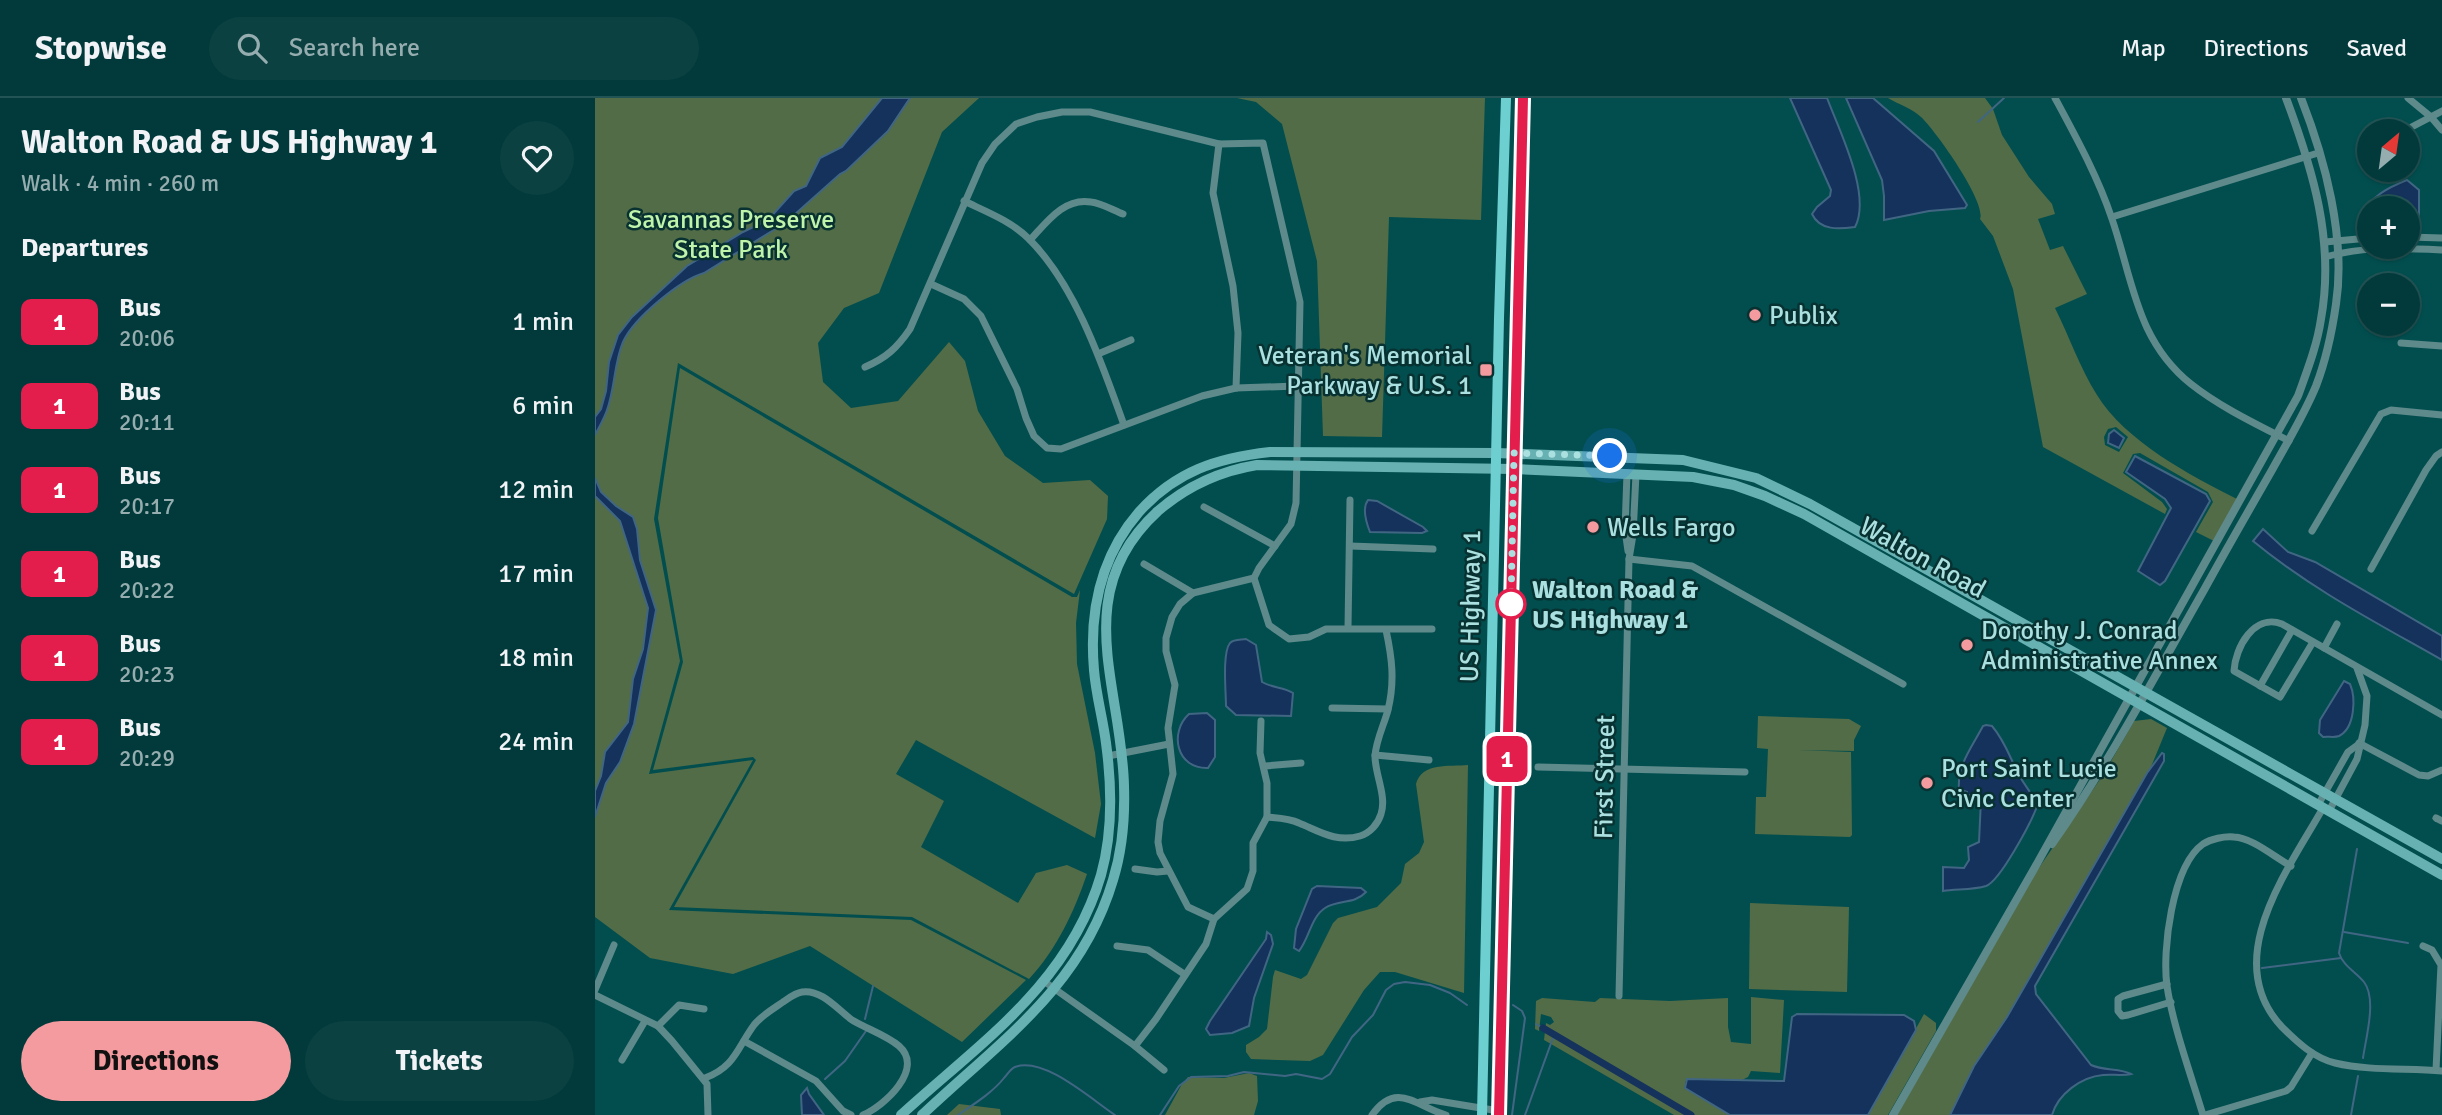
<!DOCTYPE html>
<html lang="en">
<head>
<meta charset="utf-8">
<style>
	body { margin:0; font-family:Signika,sans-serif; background:#0c4142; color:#f1f3f6; height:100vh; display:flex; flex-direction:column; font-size:26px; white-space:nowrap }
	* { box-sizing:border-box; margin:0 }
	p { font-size:23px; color:#96adaf }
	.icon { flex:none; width:38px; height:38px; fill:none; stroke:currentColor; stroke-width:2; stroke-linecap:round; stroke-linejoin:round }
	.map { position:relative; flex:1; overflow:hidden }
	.drawer { display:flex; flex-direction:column; background:#023a3b; width:595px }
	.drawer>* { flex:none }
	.badge { padding:0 14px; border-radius:10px; font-size:24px; line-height:46px }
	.needle { width:46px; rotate:29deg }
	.fabs { position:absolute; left:1762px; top:21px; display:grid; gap:14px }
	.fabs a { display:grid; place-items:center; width:63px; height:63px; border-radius:50%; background:#023a3b; box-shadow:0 2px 5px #0004,0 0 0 2px #235455; font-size:35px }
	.you { position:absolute; width:35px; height:35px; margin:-18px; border:5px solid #fff; border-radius:50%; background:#1a73e8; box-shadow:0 0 0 10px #1a73e833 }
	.map>.badge { position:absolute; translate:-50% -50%; box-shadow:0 0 0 4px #fff }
	h2 { padding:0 21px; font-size:26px; line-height:63px }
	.round { display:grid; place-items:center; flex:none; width:74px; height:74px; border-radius:37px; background:#0c4142 }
	.headline { display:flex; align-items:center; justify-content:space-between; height:119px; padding:0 21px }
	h1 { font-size:33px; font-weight:700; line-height:52px }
	.action { display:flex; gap:14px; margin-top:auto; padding:14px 21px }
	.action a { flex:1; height:80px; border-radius:42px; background:#f49b9f; color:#111; font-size:28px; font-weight:700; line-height:80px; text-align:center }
	.action a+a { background:#0c4142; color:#f1f3f6 }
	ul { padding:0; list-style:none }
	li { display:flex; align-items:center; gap:21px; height:84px; padding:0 21px }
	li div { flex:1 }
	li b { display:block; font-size:26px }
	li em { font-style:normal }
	li .badge { min-width:77px; font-weight:700; text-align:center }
	header { display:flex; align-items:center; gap:42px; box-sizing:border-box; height:98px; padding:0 35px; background:#023a3b; border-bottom:2px solid #235455 }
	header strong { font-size:33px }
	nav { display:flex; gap:38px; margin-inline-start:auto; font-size:24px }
	.search { width:490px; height:63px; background:#0c4142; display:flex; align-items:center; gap:18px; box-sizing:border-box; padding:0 24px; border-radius:38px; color:#96adaf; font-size:26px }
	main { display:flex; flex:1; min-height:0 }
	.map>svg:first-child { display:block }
	.green { fill:#526c47; fill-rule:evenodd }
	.water { fill:#14325b; stroke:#416683; stroke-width:2 }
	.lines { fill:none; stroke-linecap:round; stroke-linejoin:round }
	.stream { stroke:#416683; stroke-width:2 }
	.canal { stroke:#14325b; stroke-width:7 }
	.minor { stroke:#5e8a8b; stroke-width:7 }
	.tertiary { stroke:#5e8a8b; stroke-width:8 }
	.secondary { stroke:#67b1b2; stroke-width:10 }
	.primary { stroke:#6dcfd0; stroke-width:10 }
	.line-casing { stroke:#fff; stroke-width:16 }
	.line { stroke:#e31d4c; stroke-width:10 }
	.walk { stroke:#abe0e0; stroke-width:7; stroke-dasharray:0 12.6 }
	.poi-dot { fill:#f49b9f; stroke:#083131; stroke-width:2.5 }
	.stop-dot { fill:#fff; stroke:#e31d4c; stroke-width:3.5 }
	.labels { text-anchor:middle; stroke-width:5; stroke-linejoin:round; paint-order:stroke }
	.park-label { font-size:26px; fill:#c0f4aa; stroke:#083131 }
	.poi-label { font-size:26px; fill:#abe0e0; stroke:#083131; text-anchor:start }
	.street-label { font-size:26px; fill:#abe0e0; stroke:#083131 }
	.stop-label { font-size:26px; font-weight:bold; fill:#abe0e0; stroke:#083131; text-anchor:start }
</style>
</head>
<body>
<header>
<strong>Stopwise</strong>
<div class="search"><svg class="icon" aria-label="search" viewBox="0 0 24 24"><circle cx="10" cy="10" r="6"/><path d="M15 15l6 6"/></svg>Search here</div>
<nav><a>Map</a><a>Directions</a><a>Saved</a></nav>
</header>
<main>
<section class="drawer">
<div class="headline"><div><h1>Walton Road &amp; US Highway 1</h1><p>Walk · 4 min · 260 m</p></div><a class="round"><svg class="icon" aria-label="heart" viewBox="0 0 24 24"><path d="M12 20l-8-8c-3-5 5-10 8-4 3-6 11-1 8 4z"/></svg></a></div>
<h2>Departures</h2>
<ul>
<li><span class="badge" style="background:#e31d4c;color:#fff">1</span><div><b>Bus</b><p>20:06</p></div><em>1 min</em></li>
<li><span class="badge" style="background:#e31d4c;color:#fff">1</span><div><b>Bus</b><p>20:11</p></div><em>6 min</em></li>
<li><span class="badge" style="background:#e31d4c;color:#fff">1</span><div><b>Bus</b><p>20:17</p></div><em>12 min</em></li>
<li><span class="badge" style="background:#e31d4c;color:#fff">1</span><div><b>Bus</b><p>20:22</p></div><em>17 min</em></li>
<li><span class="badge" style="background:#e31d4c;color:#fff">1</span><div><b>Bus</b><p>20:23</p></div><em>18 min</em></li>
<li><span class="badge" style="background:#e31d4c;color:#fff">1</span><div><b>Bus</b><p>20:29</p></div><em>24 min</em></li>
</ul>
<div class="action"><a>Directions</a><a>Tickets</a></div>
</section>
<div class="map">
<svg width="1847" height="1017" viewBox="0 0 1847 1017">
	<rect width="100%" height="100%" fill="#024e4f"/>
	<g class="green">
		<polygon points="0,0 384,0 347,34 284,195 249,210 223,245 228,284 256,310 303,303 354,244 370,263 383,313 410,358 448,385 495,382 513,398 512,421 479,496 83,265 59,421 85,563 54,676 158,662 74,812 316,822 431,882 367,944 215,848 138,876 55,860 0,819"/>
		<polygon points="642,0 890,0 886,122 794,119 787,339 728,338 722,163 687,26 661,4"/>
		<path d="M1293 0H1390L1398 11 1407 37 1434 79 1457 106 1460 116 1443 121 1455 152 1468 148 1492 196 1460 210C1474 238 1485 270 1502 297 1530 343 1596 378 1642 401L1619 443 1601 434 1618 404 1613 394 1545 355 1538 356 1528 375 1567 404 1572 411 1570 416 1448 349 1418 191 1398 138 1385 121C1392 105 1341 33 1326 19 1318 11 1303 6 1293 0ZM1521 329 1533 339 1524 354 1510 347 1509 339 1513 331Z"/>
		<path d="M85 270 477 499H482L485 492 481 525 482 566 500 655 506 706 500 740 321 642 301 676 349 703 326 749 423 805 441 775 472 767 492 776C479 814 462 851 434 881L317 819 79 809 161 662 158 659 58 672 88 564 63 420Z"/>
		<polygon points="1163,618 1254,621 1266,628 1259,642 1259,653 1203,652 1256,654 1257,737 1255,739 1160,736 1161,699 1171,699 1173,651 1162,650"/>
		<polygon points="1556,621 1572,630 1556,669 1412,919 1376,974 1355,1017 1302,1017 1432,787 1508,677 1539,623"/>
		<path d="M873 667 869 895 800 874H785L769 892 728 957 715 963 656 961 651 954V947L664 939 672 931 678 879 680 872 706 881 712 877 738 825 743 820 782 809 806 785 810 766 824 755 829 744 821 686C827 664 854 669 873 667Z"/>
		<polygon points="1155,805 1254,809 1252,894 1154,891"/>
		<polygon points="1156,899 1189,902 1185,975 1156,973 1153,979 1145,983 1093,981 1090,984 1090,990 1135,1017 1079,1017 949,942 951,925 955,927 959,924 956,919 946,916 944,933 940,931 941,903 947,900 1000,904 1005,900 1075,903 1133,900 1133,929 1136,944 1156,946"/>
		<polygon points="1329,916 1341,925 1341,933 1293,1017 1273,1017"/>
		<polygon points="654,975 662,978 663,1003 659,1017 570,1017 587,986 593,979 629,980"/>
		<polygon points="364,1006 405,1011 406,1017 352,1017"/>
	</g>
	<g class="water">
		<path d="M287 0H315L293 33 251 73 245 76 190 125 109 175C85 182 39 220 28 244 19 265 20 290 12 312 9 321 4 329 0 337V319L6 311 11 293 14 264 23 237 37 219 92 168 148 134 173 122 199 93 211 88 225 60 247 49Z"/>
		<path d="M1195 0H1232C1244 32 1277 97 1260 129 1244 131 1225 133 1217 116L1222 109 1235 98 1236 92Z"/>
		<polygon points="1251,0 1278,0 1339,53 1372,107 1370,110 1334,113 1289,122 1289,98 1287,82"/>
		<path d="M1812 82 1824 92V121L1813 125V110H1774V124L1769 118C1772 99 1797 88 1812 82Z"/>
		<polygon points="1519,332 1529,340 1524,350 1513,345 1514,336"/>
		<polygon points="1540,358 1611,396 1615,403 1570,483 1565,487 1543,473 1576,410 1570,401 1531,374"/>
		<polygon points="0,380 6,394 21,408 38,419 42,431 45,462 61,512 39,626 25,664 11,685 0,719 0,693 6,678 10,654 33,624 38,581 48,551 53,510 25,423 0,398"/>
		<path d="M773 402 782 403 828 429 832 433 827 435 775 434C771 424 767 410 773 402Z"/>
		<path d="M1668 431 1693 454 1720 464 1847 538V562C1782 525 1716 491 1658 443Z"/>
		<path d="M651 541 661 547 667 584C677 590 689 589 698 595L696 618 641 617 631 608C631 594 627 555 635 545 639 541 646 542 651 541Z"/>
		<path d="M1749 583 1755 586C1761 600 1760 630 1744 638 1739 640 1733 638 1728 639L1724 635 1725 622Z"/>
		<path d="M612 615 620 622V659L613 670C581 671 574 634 594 616Z"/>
		<path d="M1391 627 1397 628C1410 643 1415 660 1424 677 1432 692 1437 692 1441 711 1435 726 1405 783 1391 788 1378 792 1361 791 1348 793V769L1369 770 1374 762 1373 749 1384 744 1386 701 1384 698 1372 697V694L1364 691C1362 667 1377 649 1388 628Z"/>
		<path d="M1567 655 1569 656V663L1440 888 1441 896 1496 967C1509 973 1525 970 1536 976 1527 978 1517 976 1508 977 1486 979 1463 996 1457 1017H1355L1379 968 1412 919 1552 675Z"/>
		<path d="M722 788 766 790 771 794C759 807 743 801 730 810 716 819 714 841 704 853L699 850 701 831 717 791Z"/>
		<polygon points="672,834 676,837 678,846 659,900 654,928 637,935 615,937 611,931 615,923 671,841"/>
		<polygon points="1202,916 1309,917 1319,923 1321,932 1273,1017 1135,1017 1090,990 1092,981 1189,983 1197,919"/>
		<polygon points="212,990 214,996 229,1017 207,1017 206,997"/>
	</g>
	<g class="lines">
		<g class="stream">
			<polyline points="1383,24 1409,0"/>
			<path d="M1762 751 1744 855C1748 868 1761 874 1769 884 1782 901 1771 939 1768 960"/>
			<polyline points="1749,834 1813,845"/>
			<polyline points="1667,870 1746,860"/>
			<polyline points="270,921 278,888"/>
			<polyline points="941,926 948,930"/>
			<polyline points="230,981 250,963 271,933"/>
			<path d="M363 1017C379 1006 397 995 409 980 413 976 415 971 420 969 449 958 497 1002 520 1017"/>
			<polyline points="565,1017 584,988 596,979 633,978 649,974 690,978 701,976 727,981 735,976 757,939 778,917 791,892 799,886 810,884 835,887 855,895 872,907"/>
			<polyline points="917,1017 930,920 927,913 918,907"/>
			<polyline points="930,1017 959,937"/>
			<polyline points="1756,1017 1763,978"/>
		</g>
		<polyline class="canal" points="948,930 1096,1017"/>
		<g class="minor">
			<path d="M1460 0C1481 39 1503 79 1517 121 1538 182 1541 242 1596 286 1625 309 1661 326 1694 343"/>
			<polyline points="1813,0 1836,19 1847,32"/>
			<polyline points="1809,33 1847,13"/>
			<polyline points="624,46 618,95 638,188 643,235 641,290"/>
			<path d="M369 103C392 114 416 123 434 141 481 188 507 266 529 327"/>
			<polyline points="1517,119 1723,55"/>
			<polyline points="1813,139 1847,140"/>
			<path d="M435 142C451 125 469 99 496 104 506 105 518 112 528 116"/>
			<polyline points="1730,144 1774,140"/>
			<path d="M1730 159C1767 148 1810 150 1847 152"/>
			<polyline points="336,186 369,201 386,218 422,291 431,320 439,338 452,350 466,351 607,298 641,290 702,288"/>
			<polyline points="1806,245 1847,248"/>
			<polyline points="503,256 536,242"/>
			<path d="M270 269C291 260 302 250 315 231L387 65 400 46 421 26 442 19 467 14H495L624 46 668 45 705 204 701 405 696 426 664 470 659 480 674 527 694 541 714 539 731 531H837"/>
			<polyline points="1032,375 1030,432 1033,453"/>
			<polyline points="609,409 680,448"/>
			<polyline points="1717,433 1786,316 1796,312 1847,317"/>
			<polyline points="755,448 838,451"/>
			<polyline points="1034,461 1097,468 1308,586"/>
			<polyline points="549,466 598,495"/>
			<polyline points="1776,471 1831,372 1841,358 1847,354"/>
			<polyline points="659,480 598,495 585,506 577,519 571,540 571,553 580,587 573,630 578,676 565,723 563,744 565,755 593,809 619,821 652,791 658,773 658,745 672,719 672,685 665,655 666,623"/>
			<polyline points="753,530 755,402"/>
			<path d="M1718 544 1685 599 1639 573C1640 550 1659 515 1687 526L1847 617"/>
			<polyline points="1729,550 1742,526"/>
			<polyline points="1665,588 1697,532"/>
			<polyline points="737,610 793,611"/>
			<polyline points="1764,645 1824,677 1833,678 1847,672"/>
			<polyline points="780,657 834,662"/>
			<polyline points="513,658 574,646"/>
			<polyline points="670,668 706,665"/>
			<polyline points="943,669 1150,674"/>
			<polyline points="1723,707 1753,654 1764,646"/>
			<path d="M1728 710C1693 772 1624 862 1687 929 1702 944 1719 960 1740 965 1774 973 1812 970 1847 973"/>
			<polyline points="1734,713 1762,661 1770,627 1772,598 1762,570"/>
			<path d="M672 719C683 720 694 720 704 725 724 733 741 745 765 738 775 735 783 726 786 716 792 698 780 677 780 658 781 642 789 627 793 612 800 583 797 560 791 532"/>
			<polyline points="1841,720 1847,723"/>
			<polyline points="540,771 562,774 573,773"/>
			<polyline points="522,848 553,852 589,876"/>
			<polyline points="1828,848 1837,852 1846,867 1841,972"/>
			<polyline points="450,884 540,948 569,972"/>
			<polyline points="1572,886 1528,898 1523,901 1523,913 1527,918 1533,917 1576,904"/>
			<polyline points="0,892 19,847"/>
			<polyline points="0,897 63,928 77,943 112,986 113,1017"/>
			<polyline points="1024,898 1034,461 1038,437 1041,376"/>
			<polyline points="63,928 84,907 109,911"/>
			<polyline points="149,943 221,983 248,1013 256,1017"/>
			<polyline points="540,948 561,921 611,846 619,821"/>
			<polyline points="27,962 50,923"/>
			<path d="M110 980C140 969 142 950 159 927 167 917 178 911 188 904 194 900 200 895 207 894 227 891 243 912 257 922 272 931 291 937 304 948 330 971 289 1008 268 1017"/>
			<polyline points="825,1004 837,1002 904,1013"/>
			<path d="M777 1017C802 982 822 1009 851 1017"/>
			<path d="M1608 1017C1596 977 1578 928 1572 888 1567 853 1577 768 1608 746 1616 741 1629 738 1639 739 1658 740 1679 759 1696 768"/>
			<polyline points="1610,1017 1691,993 1696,989 1717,955"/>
		</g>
		<g class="tertiary">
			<path d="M1457 746C1514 665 1560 578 1609 492 1631 452 1654 412 1677 372 1692 345 1709 317 1721 288 1731 262 1737 234 1741 206 1751 140 1730 61 1706 0"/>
			<path d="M1298 1017 1439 771 1703 298C1712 273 1722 248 1726 221 1740 144 1718 72 1691 0"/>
		</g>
		<g class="secondary">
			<path d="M306 1017C386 944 474 886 506 777 518 734 517 689 511 645 508 621 501 597 499 572 494 514 505 459 544 414 581 373 622 360 675 354L901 355 1088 362 1161 380 1215 406 1847 761"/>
			<path d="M327 1017C404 944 486 890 518 782 527 753 530 719 529 688 527 589 473 495 563 413 592 388 625 373 662 367L919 371 1098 379 1139 387 1170 398 1209 416 1847 777"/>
		</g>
		<g class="primary">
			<polyline points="887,1017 904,220 911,0"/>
			<polyline points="904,1017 928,0"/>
		</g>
	</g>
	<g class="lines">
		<g class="line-casing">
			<polyline id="line" points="904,1017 928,0"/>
		</g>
		<use href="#line" class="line"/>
		<polyline class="walk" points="916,506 919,355 1015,358"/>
	</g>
	<g class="poi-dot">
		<circle cx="1160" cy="217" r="7"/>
		<rect x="884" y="265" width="14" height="14" rx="3.5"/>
		<circle cx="998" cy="429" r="7"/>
		<circle cx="1372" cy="547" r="7"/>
		<circle cx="1332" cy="685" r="7"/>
	</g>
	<circle class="stop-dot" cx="916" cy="506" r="14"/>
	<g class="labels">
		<g class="park-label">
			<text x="136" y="130">Savannas Preserve<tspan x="136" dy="30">State Park</tspan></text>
		</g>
		<g class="poi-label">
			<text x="1174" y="226">Publix</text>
			<text x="877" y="266" text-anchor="end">Veteran's Memorial<tspan x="877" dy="30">Parkway &amp; U.S. 1</tspan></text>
			<text x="1012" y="438">Wells Fargo</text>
			<text x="1386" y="541">Dorothy J. Conrad<tspan x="1386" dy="30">Administrative Annex</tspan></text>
			<text x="1346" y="679">Port Saint Lucie<tspan x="1346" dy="30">Civic Center</tspan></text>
		</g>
		<g class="street-label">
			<text transform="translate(1328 459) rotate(29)" y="9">Walton Road</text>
			<text transform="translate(875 508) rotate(-89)" y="9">US Highway 1</text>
			<text transform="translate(1009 679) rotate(-89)" y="9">First Street</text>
		</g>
		<g class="stop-label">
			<text x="937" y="500">Walton Road &amp;<tspan x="937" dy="30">US Highway 1</tspan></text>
		</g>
	</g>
</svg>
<div class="fabs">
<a><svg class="needle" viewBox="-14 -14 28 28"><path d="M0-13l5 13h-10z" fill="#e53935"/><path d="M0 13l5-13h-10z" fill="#96adaf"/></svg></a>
<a>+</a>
<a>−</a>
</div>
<div class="you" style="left:1015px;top:358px"></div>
<b class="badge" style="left:912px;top:661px;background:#e31d4c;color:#fff">1</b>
</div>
</main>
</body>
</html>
